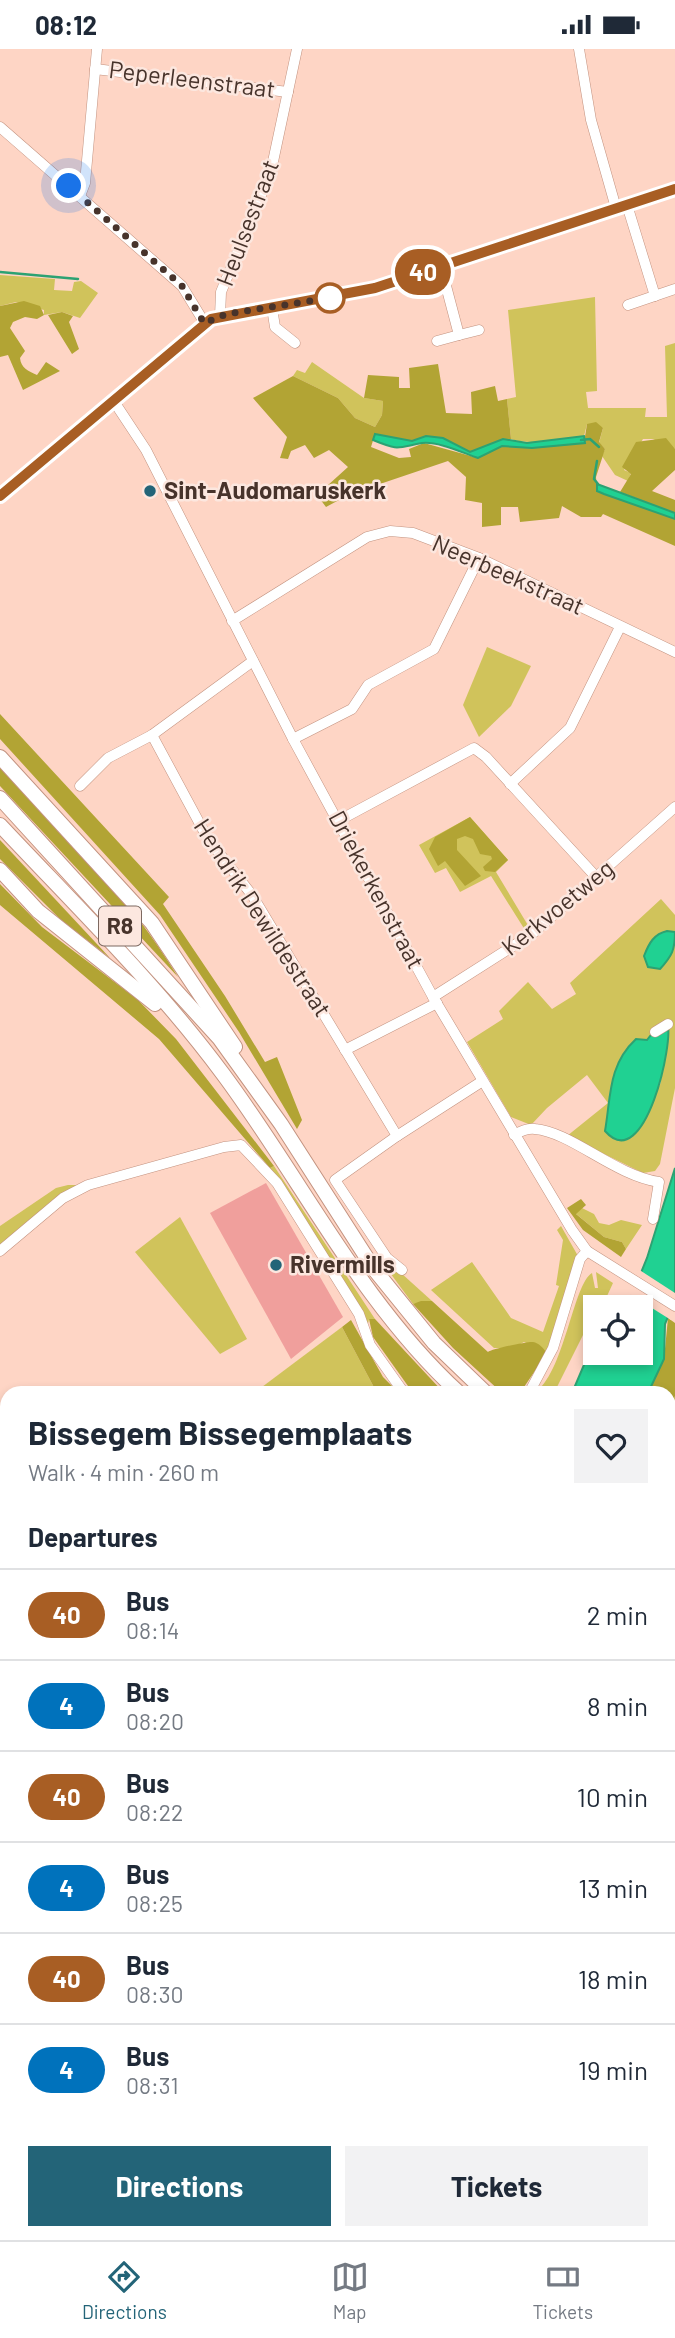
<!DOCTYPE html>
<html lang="en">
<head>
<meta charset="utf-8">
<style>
	body { margin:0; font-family:Barlow,sans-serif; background:#f2f2f3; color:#1f2937; height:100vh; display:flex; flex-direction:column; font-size:26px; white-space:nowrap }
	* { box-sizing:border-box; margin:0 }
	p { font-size:23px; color:#747a83 }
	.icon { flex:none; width:38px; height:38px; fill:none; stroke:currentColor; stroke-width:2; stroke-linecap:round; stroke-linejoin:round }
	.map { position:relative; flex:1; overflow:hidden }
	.drawer { position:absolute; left:0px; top:1337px; width:676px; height:854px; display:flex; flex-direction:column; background:#fff; border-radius:21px 21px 0 0; box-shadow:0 4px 10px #0003 }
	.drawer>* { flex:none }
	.badge { padding:0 14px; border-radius:23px; font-size:24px; line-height:46px }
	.fabs { position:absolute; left:583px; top:1246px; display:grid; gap:14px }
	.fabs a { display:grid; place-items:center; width:70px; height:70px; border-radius:0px; background:#fff; box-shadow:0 4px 10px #0003; font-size:35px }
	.you { position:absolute; width:35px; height:35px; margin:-18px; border:5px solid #fff; border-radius:50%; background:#1a73e8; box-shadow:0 0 0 10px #1a73e833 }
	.map>.badge { position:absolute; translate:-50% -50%; box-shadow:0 0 0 4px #fff }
	h2 { padding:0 28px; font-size:26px; line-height:63px }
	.round { display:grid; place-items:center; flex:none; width:74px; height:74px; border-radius:0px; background:#f2f2f3 }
	.head { display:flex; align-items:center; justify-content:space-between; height:119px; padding:0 28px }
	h1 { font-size:33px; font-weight:700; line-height:52px }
	.primary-button { display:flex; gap:14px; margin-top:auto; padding:14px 28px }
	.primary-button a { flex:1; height:80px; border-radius:0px; background:#236478; color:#fff; font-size:28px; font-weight:700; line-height:80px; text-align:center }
	.primary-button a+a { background:#f2f2f3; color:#1f2937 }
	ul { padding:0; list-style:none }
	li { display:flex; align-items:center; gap:21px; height:91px; padding:0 28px; border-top:2px solid #e0e1e3 }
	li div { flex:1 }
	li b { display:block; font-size:26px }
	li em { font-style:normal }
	li .badge { min-width:77px; font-weight:700; text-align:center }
	.status { display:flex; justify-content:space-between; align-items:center; height:49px; padding:0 35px; background:#fff; direction:ltr }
	.status svg { height:19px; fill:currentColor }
	.tab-bar { display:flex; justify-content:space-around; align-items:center; height:98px; border-top:2px solid #e0e1e3; background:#fff; font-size:19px; color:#747a83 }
	.tab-bar a { display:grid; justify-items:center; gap:4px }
	.tab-bar .on { color:#236478 }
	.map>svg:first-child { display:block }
	.green { fill:#d0c35b; fill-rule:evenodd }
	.forest { fill:#b2a434 }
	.water { fill:#20d192; stroke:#2ca273; stroke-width:2 }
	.pier { fill:#fed5c5 }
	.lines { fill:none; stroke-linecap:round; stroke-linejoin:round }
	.stream { stroke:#2ca273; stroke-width:2.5 }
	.building { fill:#f09f9c }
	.minor-casing { stroke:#c39380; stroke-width:11 }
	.major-casing { stroke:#c39380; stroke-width:14 }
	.highway-casing { stroke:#c39380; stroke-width:16 }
	.minor { stroke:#fff; stroke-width:10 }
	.major { stroke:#fff; stroke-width:12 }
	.highway { stroke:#fff; stroke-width:14 }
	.rail-casing { stroke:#745b51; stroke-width:5 }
	.rail { stroke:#fce7df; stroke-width:2.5; stroke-dasharray:8; stroke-linecap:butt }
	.line-casing { stroke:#fff; stroke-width:16 }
	.line { stroke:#a85e24; stroke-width:10 }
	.walk { stroke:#47332b; stroke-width:7; stroke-dasharray:0 12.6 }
	.stop-dot { fill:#fff; stroke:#a85e24; stroke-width:3.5 }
	.poi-dot { fill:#236478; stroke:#fce7df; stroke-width:2.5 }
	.labels { text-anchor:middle; stroke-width:5; stroke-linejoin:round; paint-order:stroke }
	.shield { fill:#fce7df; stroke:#7d6961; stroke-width:2 }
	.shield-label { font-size:23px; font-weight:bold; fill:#47332b }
	.street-label { font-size:24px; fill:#47332b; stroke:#fce7df }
	.poi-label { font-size:24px; font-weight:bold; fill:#47332b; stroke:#fce7df; text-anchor:start }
</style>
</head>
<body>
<div class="status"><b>08:12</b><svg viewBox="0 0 49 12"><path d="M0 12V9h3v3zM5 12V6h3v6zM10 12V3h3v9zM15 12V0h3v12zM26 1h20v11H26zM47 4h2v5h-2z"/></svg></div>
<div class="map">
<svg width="675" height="2191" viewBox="0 0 675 2191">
	<rect width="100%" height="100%" fill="#fed5c5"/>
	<g class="green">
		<polygon points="0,226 55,230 54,241 72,242 74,233 81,232 98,244 80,269 62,263 44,266 44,261 16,253 0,257"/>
		<path d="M595 248 597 342 586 343 588 359H646L645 368H667L665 297 675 294V400L653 390H643L624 421 631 424 628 432 615 426 602 407 605 400 599 394 603 379 587 375 584 387C563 390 530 397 511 390L507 350 516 348 508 261Z"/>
		<polygon points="312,313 364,349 383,352 382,366 375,378 355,369 338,349 293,327 297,321 305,324"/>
		<polygon points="487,598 531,617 511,657 479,688 463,656"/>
		<polygon points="470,768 508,811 496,823 529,878 525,881 491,827 460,843 446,819 435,824 419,796"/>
		<path d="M661 850 675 866V1039L660 1115 655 1122 643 1124 567 1087 608 1054 587 1026 547 1059 531 1076 511 1068 467 993 503 970 499 962 528 933 552 960 576 945 570 934ZM636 990 647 991 664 1014 660 1036 605 1082C611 1047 608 1016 636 990Z"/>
		<polygon points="274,1117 375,1270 369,1270 368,1275 349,1240 270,1119"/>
		<polygon points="68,1136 78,1136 0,1197 0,1177 56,1139"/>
		<polygon points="582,1159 594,1165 599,1174 609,1176 621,1171 642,1176 626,1200 622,1193 604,1188 575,1164"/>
		<polygon points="180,1168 247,1290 220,1305 135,1203"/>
		<polygon points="561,1177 578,1207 547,1304 524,1293 513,1299 494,1299 431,1241 472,1213 511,1269 543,1283 559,1237 556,1236 563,1191 557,1181"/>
		<polygon points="385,1217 401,1224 432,1252 413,1255"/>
		<path d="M596 1223 613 1234 602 1258H595V1272L583 1286 554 1344H534C564 1326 573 1235 592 1224L595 1239H598Z"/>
		<polygon points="342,1278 377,1344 254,1344"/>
		<polygon points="675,1347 675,1442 669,1438 669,1361"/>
		<polygon points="7,1766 7,1923 0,1914 0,1771"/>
	</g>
	<g class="forest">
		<path d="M24 252 40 257 44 266 37 270 25 268 13 273 10 279 25 302 20 309C21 319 28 322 37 326L46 313 60 322 23 341 8 306 0 308V257Z"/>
		<polygon points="62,263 73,267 69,273 79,300 72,305 48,266"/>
		<polygon points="438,315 446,364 472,365 471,343 495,337 498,352 507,350 511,390 470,403 443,389 413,392 375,385 371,398 399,409 411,408 409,400 424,394 478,409 502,397 532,399 584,394 587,375 596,373 603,379 599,393 605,400 596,428 597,442 675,470 675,497 603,465 601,468 581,468 562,457 559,469 520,473 518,458 501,458 501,476 482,478 482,454 465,451 466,428 448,412 374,437 350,436 352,444 326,458 317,446 348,418 329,401 314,409 305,396 291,402 288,410 280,409 287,388 253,349 293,327 338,349 355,369 375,378 382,366 383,352 364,349 368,326 399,328 399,339 410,339 409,319"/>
		<polygon points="666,389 675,400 675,421 652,442 675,451 675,464 620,443 631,425 622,418 636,393"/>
		<polygon points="0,665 169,848 163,855 225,947 265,1013 277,1008 302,1071 297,1080 239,983 160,866 0,690"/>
		<path d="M0 716C63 783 130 848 178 928L0 737Z"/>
		<polygon points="470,768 508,811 495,823 485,822 483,818 492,810 491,807 480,805 473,790 465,787 457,790 457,801 481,827 465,837 445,812 438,817 429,800 435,788"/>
		<polygon points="0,791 110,909 61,871 0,810"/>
		<polygon points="0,835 42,878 137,950 176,990 274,1117 270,1119 159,990 0,856"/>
		<polygon points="581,1150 586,1156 576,1165 604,1188 622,1193 626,1200 621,1208 583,1181 567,1159"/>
		<path d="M421 1252H432L488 1303C491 1300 529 1292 533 1293 539 1294 543 1299 547 1304L520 1344H502L453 1299 413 1255Z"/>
		<polygon points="668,1269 675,1274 675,1347 669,1361 668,1344 648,1344 664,1310"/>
		<polygon points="369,1270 375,1270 444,1344 413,1344 373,1288"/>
		<polygon points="351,1271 383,1328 399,1344 377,1344 342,1278"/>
		<polygon points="669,1595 675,1601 675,1691 672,1688 669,1691 669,1628 674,1621 669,1614"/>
		<polygon points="7,2046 7,2144 0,2149 0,2051"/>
	</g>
	<g class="water">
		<path d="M375 385 412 392 426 387 443 389 470 403 503 390 527 394 584 387 585 394 532 399 502 397 478 409C463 404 438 392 422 394 396 399 400 402 373 391Z"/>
		<polygon points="597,435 675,464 675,470 604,445 597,442"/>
		<path d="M667 882 675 883C675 901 672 907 660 920L648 918 644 907C649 894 654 885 667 882Z"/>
		<path d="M667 974C675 989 645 1128 605 1082 611 1047 608 1016 636 990L647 991 654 982Z"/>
		<polygon points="675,1119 675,1251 665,1275 664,1310 648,1344 572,1344 595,1290 595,1304 640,1304 640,1258 627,1258 647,1209"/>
		<polygon points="7,1969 7,2046 0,2051 0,1974"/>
	</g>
	<polygon class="pier" points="638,1220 675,1244 675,1260 671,1271 628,1244"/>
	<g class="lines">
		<g class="stream">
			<polyline points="0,223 78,230"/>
			<polyline points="581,391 590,390 599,398"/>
			<polyline points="597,412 594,430 598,435"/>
		</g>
	</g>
	<polygon class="building" points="266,1134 343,1268 291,1310 210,1164"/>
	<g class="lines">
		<g class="minor-casing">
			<g id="minor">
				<polyline points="579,0 591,71 616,159"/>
				<polyline points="95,20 288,43"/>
				<polyline points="0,78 182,237 204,273"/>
				<polyline points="80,147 85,134 97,0"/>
				<polyline points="627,156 655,247"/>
				<polyline points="628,256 675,240"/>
				<polyline points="272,259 275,278 295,294"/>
				<polyline points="220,267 221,243 271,122 297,0"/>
				<polyline points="459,286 479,281"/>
				<polyline points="437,292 459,286 441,218"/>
				<polyline points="113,351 146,401 293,690 433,948 572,1181 587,1202 675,1257"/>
				<polyline points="232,572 367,488 390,482 413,484 479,509 675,603"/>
				<polyline points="152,686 208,790 252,846 397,1087"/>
				<polyline points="293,690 352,660 368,636 434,600 479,509"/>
				<polyline points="510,735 570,679 620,578"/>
				<polyline points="80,737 108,709 152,686 253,612"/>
				<polyline points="338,772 474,699 486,708 597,829"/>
				<polyline points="433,948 532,885 675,758"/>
				<polyline points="655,983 668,975"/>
				<polyline points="345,1001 437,954"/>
				<path d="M514 1086C521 1082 527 1079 535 1080 571 1083 614 1126 659 1133L653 1170"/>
				<polyline points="0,1202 63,1149 88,1136 224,1098 241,1096 277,1134 359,1265 370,1296 404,1344"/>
				<polyline points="402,1221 387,1209 335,1131 397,1087 481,1033"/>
				<polyline points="529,1344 553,1299 580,1210 587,1202"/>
				<polyline points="668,2146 675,2143"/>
				<polyline points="199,2184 201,2191"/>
				<polyline points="663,2184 667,2191"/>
				<polyline points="137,2191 151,2184"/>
				<polyline points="591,2191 601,2184"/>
			</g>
		</g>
		<g class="major-casing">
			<polyline id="major" points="0,447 211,270 375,239 675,140"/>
		</g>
		<g class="highway-casing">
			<g id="highway">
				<polyline points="0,708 152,874 235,998"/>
				<polyline points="0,749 219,989 281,1075 374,1220 434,1294 486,1344"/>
				<path d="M0 776C76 857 157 936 223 1025 302 1131 360 1253 459 1344"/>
				<polyline points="0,821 38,862 155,955"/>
				<polyline points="668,1480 675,1484"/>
				<polyline points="668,1502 675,1507"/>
			</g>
		</g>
		<use href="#minor" class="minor"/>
		<use href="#major" class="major"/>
		<use href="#highway" class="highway"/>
		<g class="rail-casing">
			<g id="rail">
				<polyline points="668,2114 675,2110"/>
				<polyline points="545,2191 557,2184"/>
			</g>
		</g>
		<use href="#rail" class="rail"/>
	</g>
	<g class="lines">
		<g class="line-casing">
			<polyline id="line" points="0,447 211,270 375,239 675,140"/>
		</g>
		<use href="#line" class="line"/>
		<polyline class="walk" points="69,137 182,237 204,274 227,265 335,248 330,249"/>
	</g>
	<circle class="stop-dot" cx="330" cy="249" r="14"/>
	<g class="poi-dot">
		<circle cx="150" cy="442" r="7"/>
		<circle cx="276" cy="1216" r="7"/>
	</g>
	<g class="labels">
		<rect class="shield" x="99" y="857.5" width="42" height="39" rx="5"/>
		<g class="shield-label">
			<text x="120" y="885">R8</text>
		</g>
		<g class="street-label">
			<text transform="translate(192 31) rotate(7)" y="8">Peperleenstraat</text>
			<text transform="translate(248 174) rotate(-69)" y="8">Heulsestraat</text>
			<text transform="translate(508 526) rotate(24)" y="8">Neerbeekstraat</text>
			<text transform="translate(376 841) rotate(62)" y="8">Driekerkenstraat</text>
			<text transform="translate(558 859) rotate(-39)" y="8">Kerkvoetweg</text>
			<text transform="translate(262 869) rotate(57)" y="8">Hendrik Dewildestraat</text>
		</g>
		<g class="poi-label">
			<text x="164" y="450">Sint-Audomaruskerk</text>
			<text x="290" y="1224">Rivermills</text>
		</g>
	</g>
</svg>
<div class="fabs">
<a><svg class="icon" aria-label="locate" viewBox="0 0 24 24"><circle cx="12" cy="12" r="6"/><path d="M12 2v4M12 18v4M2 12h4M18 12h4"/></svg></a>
</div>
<div class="you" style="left:69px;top:137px"></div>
<b class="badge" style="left:423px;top:223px;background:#a85e24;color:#fff">40</b>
<section class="drawer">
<div class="head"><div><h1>Bissegem Bissegemplaats</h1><p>Walk · 4 min · 260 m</p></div><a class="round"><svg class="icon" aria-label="heart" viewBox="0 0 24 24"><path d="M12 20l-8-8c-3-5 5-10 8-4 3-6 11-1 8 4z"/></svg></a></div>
<h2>Departures</h2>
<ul>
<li><span class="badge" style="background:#a85e24;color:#fff">40</span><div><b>Bus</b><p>08:14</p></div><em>2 min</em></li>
<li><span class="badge" style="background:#0072bc;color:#fff">4</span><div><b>Bus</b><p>08:20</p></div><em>8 min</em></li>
<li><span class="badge" style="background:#a85e24;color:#fff">40</span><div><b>Bus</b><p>08:22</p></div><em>10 min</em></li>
<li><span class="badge" style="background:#0072bc;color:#fff">4</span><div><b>Bus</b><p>08:25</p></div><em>13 min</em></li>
<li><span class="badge" style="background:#a85e24;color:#fff">40</span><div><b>Bus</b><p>08:30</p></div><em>18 min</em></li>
<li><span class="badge" style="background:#0072bc;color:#fff">4</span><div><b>Bus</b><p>08:31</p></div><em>19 min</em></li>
</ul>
<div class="primary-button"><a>Directions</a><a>Tickets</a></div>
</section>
</div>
<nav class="tab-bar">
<a class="on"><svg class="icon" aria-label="directions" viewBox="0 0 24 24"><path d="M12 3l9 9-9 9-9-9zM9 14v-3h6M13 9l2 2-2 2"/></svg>Directions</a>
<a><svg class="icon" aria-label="map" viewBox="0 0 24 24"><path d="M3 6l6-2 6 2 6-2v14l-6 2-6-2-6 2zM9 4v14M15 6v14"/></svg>Map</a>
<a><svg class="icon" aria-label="tickets" viewBox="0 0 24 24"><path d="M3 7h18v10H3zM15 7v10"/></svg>Tickets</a>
</nav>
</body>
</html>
